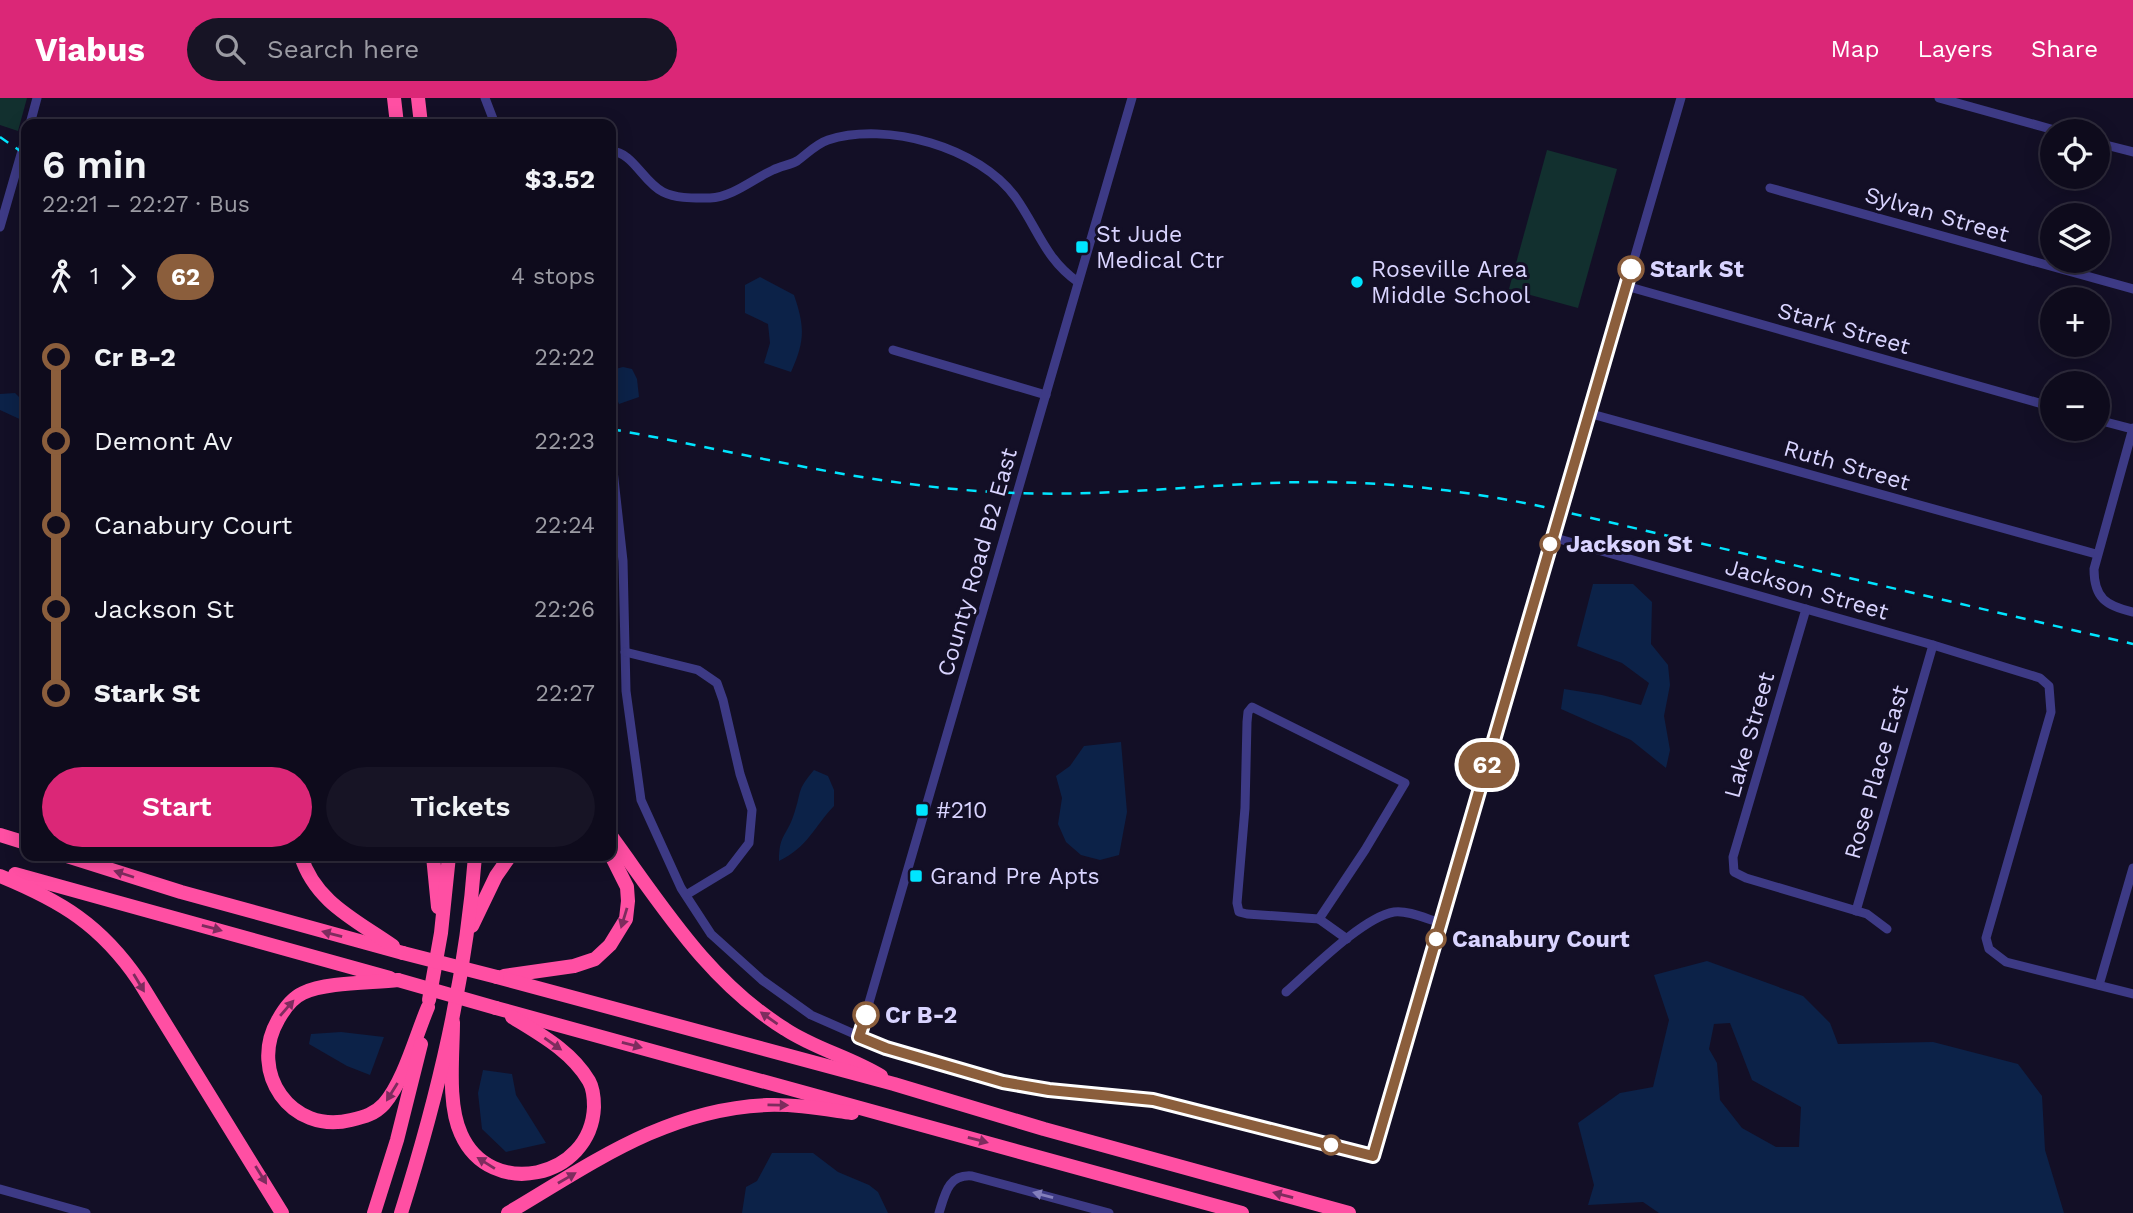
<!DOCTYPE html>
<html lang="en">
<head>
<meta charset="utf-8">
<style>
	body { margin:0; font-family:"Work Sans",sans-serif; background:#171425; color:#f1f3f6; height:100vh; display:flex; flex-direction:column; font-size:26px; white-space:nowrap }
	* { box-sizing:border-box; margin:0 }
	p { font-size:23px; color:#9b9ba3 }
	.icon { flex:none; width:38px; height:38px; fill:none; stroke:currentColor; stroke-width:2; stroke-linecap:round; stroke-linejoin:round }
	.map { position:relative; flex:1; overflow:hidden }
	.side { position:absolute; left:21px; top:21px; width:595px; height:742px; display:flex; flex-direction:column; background:#0e0b1c; border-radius:14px; box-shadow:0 4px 18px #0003,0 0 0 2px #2e2b3b }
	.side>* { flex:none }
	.badge { padding:0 14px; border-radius:23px; font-size:24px; line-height:46px }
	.controls { position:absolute; left:2040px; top:21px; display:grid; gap:14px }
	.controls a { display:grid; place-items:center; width:70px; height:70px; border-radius:50%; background:#0e0b1c; box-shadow:0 4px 18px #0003,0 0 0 2px #2e2b3b; font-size:35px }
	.map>.badge { position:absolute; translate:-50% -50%; box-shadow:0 0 0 4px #fff }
	.legs { display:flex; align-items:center; gap:10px; height:77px; padding:0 21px; font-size:23px }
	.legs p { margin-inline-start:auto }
	.head { display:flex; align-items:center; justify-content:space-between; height:119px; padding:0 21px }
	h1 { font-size:38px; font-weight:600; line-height:52px }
	.cta { display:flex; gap:14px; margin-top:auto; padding:14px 21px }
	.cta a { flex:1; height:80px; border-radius:42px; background:#db2777; color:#fff; font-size:28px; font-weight:600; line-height:80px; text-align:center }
	.cta a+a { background:#171425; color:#f1f3f6 }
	ul { padding:0 21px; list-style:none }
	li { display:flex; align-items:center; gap:24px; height:84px; font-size:26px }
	li i { display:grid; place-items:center; width:10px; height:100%; margin:0 9px; background:currentColor }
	li i::after { content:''; width:18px; height:18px; margin:-9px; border:5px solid; border-radius:50%; background:#0e0b1c }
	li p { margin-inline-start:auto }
	li:first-child i { background:linear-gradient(#0000 50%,currentColor 0) }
	li:last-child i { background:linear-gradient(currentColor 50%,#0000 0) }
	header { display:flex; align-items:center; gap:42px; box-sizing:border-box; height:98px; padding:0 35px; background:#db2777; color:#fff }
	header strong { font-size:33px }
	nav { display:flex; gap:38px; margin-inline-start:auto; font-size:24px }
	.search { width:490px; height:63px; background:#171425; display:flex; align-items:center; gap:18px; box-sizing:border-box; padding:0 24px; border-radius:38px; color:#9b9ba3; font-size:26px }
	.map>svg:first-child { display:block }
	.green { fill:#12302f }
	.water { fill:#0c2248; fill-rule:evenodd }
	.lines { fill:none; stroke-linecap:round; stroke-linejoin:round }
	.minor { stroke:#3d3a85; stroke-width:9 }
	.highway { stroke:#ff4fa3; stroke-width:14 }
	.rail { stroke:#00e5ff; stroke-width:2.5; stroke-dasharray:10 9; stroke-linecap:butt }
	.highway-bridge { stroke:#ff4fa3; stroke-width:14 }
	.oneway { fill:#7d2c5e }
	.oneway2 { fill:#837fbc }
	.line-1-casing { stroke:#fff; stroke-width:16 }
	.line-1 { stroke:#8b5e3c; stroke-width:10 }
	.poi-dot { fill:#00e5ff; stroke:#130f26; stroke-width:2.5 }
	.stop-1-dot { fill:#fff; stroke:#8b5e3c; stroke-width:3.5 }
	.labels { text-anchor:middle; stroke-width:6; stroke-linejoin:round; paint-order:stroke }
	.street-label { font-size:23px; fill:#d9d4ff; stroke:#130f26 }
	.poi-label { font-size:23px; fill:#d9d4ff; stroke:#130f26; text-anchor:start }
	.stop-label { font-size:23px; font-weight:bold; fill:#d9d4ff; stroke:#130f26; text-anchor:start }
</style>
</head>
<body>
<header>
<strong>Viabus</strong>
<div class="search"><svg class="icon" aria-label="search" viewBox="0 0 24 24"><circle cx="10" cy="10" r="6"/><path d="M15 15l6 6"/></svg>Search here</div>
<nav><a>Map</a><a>Layers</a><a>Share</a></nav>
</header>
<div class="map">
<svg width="2133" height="1115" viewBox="0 0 2133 1115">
	<rect width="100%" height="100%" fill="#130f26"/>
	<g class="green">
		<polygon points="0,0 27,0 18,33 0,27"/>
		<polygon points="1547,52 1617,71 1578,210 1509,191"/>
	</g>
	<g class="water">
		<path d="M760 179 794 197C805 229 805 243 791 274L764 265 770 245 768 226 745 215V187Z"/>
		<polygon points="623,269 632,271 637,281 639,299 619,306 613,291 611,272"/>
		<polygon points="15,295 26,306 26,324 0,312 0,296"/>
		<polygon points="1593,486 1633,486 1652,504 1651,546 1668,567 1670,587 1664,618 1670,652 1666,670 1631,642 1561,611 1564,591 1602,597 1641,607 1649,585 1622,565 1577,548"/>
		<polygon points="1121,644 1127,714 1119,757 1100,762 1081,757 1066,744 1058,726 1062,700 1056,678 1070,668 1084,648"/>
		<path d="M814 672 828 678 834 692V708C813 730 808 749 779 763 779 736 787 738 794 716 802 693 796 693 814 672Z"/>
		<path d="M1707 863 1803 898 1830 925 1838 946 1933 944 2018 966 2042 998 2045 1052 2064 1115H1659L1643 1104 1588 1107 1594 1087 1578 1025 1620 995 1653 989 1669 922 1654 877ZM1730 925 1752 982 1801 1009 1799 1049H1776L1742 1030 1720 1002 1717 965 1709 951 1714 926Z"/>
		<polygon points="341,934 384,939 370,977 347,968 309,946 311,936"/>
		<polygon points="483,972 512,976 516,997 546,1045 506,1054 482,1031 478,995"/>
		<polygon points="772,1055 813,1055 838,1074 869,1087 878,1094 888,1115 742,1115 746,1089 757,1083"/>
	</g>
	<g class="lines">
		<g class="minor">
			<polyline points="485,0 495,26"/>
			<polyline points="1939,0 2058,33"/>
			<polyline points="30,26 37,0"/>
			<polyline points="2098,45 2133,54"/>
			<path d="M611 53C633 54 643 84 663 94 677 101 695 100 710 100 733 99 753 81 773 72 781 68 790 67 797 63 807 56 816 46 828 42 886 23 980 49 1016 100 1038 131 1045 161 1078 184"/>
			<polyline points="1770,90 2133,191"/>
			<polyline points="0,129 26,39"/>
			<polyline points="1626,188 2053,309"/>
			<polyline points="893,252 1046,297"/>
			<polyline points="1588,315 2096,456"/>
			<polyline points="2098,322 2132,331"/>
			<path d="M2133 330 2094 471C2094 500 2106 508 2133 514"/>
			<polyline points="611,354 623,463 626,593 641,702 681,790 711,836 762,882 811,917 886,950 1003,984 1049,992 1153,1002 1373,1058 1681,0"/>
			<polyline points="1552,439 1933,547 2040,580 2049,588 2051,614 1986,840 1989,851 2006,864 2133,896"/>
			<polyline points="1806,511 1733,759 1734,774 1746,780 1867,816 1887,831"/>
			<polyline points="625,554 698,572 717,585 723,602 740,676 752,712 749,745 729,771 686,797"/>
			<polygon points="1252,609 1405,685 1365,752 1319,821 1247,816 1239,814 1237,805 1245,710 1247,624 1248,614"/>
			<polyline points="1856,813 1933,547"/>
			<polyline points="1319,821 1347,841"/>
			<polyline points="2099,887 2133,770"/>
			<path d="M1286 894C1310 873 1363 819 1394 814 1408 812 1427 821 1441 825"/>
			<polyline points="859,939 1132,0"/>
			<polyline points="0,1091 86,1115"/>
			<path d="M939 1115C945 1096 948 1076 972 1078L1109 1115"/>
		</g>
		<g class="highway">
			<polyline points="394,0 397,26"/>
			<polyline points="418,0 421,26"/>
			<polyline points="0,737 26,745"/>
			<path d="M611 738C663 809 708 883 785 931 815 951 850 959 881 978"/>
			<polyline points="67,758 181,794 403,855"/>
			<path d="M301 758C315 804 356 822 393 848"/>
			<polyline points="433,758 438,809"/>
			<polyline points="15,776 390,880"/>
			<path d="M0 778C61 803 101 827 139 883L282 1115"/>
			<polyline points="472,828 496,778 510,758"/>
			<polyline points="504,878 574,868 595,861 610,847 626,821 628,803 627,789 611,757"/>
			<polyline points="497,879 894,986 1044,1031 1349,1115"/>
			<path d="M398 882C371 885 326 884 303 895 292 900 284 911 278 922 248 974 291 1037 351 1022 364 1019 375 1016 384 1006 404 983 416 937 428 909"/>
			<polyline points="429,902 441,835 449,758"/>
			<polyline points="496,910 1242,1115"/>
			<path d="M453 924C453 957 447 1006 461 1036 490 1102 591 1081 594 1009 594 1001 593 990 589 983 571 953 541 937 512 919"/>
			<polyline points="374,1115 397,1042 421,946"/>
			<path d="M401 1115C438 998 466 881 475 758"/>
			<path d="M508 1115C591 1066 666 1011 767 1007 795 1006 823 1011 852 1015"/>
		</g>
		<g class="rail">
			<polyline points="0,39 26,57"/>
			<path d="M611 331C746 355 879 391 1018 395 1121 399 1225 383 1329 384 1402 385 1473 394 1544 409L2133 546"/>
		</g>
		<g class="highway-bridge">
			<polyline points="403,855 497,879"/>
			<polyline points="398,882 496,910"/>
		</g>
	</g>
	<defs><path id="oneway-solid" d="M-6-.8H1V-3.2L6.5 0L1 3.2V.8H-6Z" transform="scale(1.75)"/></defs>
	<g class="oneway">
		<use href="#oneway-solid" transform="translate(124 776) rotate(-162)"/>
		<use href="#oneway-solid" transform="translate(624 820) rotate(107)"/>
		<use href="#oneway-solid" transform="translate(212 830) rotate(15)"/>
		<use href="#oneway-solid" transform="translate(332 836) rotate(-165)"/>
		<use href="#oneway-solid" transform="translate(139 885) rotate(59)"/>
		<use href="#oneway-solid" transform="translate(287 910) rotate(-49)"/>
		<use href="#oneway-solid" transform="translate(769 920) rotate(-145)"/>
		<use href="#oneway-solid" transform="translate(553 946) rotate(35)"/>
		<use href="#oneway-solid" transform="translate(632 947) rotate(15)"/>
		<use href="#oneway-solid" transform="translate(392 994) rotate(122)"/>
		<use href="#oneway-solid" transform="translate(778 1007) rotate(1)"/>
		<use href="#oneway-solid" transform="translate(978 1042) rotate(15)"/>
		<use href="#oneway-solid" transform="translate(486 1065) rotate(-148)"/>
		<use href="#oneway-solid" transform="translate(261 1077) rotate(58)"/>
		<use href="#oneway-solid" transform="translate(567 1080) rotate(-30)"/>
		<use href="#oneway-solid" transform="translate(1283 1097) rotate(-165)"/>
	</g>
	<use class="oneway2" href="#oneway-solid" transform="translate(1043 1097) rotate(-165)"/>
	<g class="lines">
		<g class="line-1-casing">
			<polyline id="line-1" points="866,917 859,939 886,950 1003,984 1049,992 1153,1002 1373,1058 1631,171"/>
		</g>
		<use href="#line-1" class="line-1"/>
	</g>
	<g class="poi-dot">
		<rect x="1075" y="142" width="14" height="14" rx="3.5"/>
		<circle cx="1357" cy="184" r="7"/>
		<rect x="915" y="705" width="14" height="14" rx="3.5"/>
		<rect x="909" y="771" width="14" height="14" rx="3.5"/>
	</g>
	<g class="stop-1-dot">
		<circle cx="1631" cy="171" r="12"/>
		<circle cx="1550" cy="446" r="9"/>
		<circle cx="1436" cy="841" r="9"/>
		<circle cx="866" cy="917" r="12"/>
		<circle cx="1331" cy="1047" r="9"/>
	</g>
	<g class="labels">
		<g class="street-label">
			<text transform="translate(1937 116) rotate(16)" y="8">Sylvan Street</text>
			<text transform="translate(1844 230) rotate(16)" y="8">Stark Street</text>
			<text transform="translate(1847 367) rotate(16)" y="8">Ruth Street</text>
			<text transform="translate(977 464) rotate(-74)" y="8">County Road B2 East</text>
			<text transform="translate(1807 491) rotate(16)" y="8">Jackson Street</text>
			<text transform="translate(1749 637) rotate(-74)" y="8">Lake Street</text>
			<text transform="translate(1876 674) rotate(-74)" y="8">Rose Place East</text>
		</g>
		<g class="poi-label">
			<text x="1096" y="144">St Jude<tspan x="1096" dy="26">Medical Ctr</tspan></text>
			<text x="1371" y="179">Roseville Area<tspan x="1371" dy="26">Middle School</tspan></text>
			<text x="936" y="720">#210</text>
			<text x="930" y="786">Grand Pre Apts</text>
		</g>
		<g class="stop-label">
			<text x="1650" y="179">Stark St</text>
			<text x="1566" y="454">Jackson St</text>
			<text x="1452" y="849">Canabury Court</text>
			<text x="885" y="925">Cr B-2</text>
		</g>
	</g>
</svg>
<div class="controls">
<a><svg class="icon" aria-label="locate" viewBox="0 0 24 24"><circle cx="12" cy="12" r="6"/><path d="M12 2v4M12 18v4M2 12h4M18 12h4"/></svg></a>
<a><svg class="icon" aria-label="layers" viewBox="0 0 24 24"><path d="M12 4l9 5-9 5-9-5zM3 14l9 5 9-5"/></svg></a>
<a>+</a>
<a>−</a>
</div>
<b class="badge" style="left:1487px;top:667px;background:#8b5e3c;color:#fff">62</b>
<section class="side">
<div class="head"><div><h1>6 min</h1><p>22:21 – 22:27 · Bus</p></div><b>$3.52</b></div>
<div class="legs"><svg class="icon" aria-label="walk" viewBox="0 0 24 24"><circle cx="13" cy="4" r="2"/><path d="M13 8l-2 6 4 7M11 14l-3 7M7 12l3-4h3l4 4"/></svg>1<svg class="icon" aria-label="forward" viewBox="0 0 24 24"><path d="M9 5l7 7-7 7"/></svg><b class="badge" style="background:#8b5e3c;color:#fff">62</b><p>4 stops</p></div>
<ul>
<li><i style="color:#8b5e3c"></i><b>Cr B-2</b><p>22:22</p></li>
<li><i style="color:#8b5e3c"></i><span>Demont Av</span><p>22:23</p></li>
<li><i style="color:#8b5e3c"></i><span>Canabury Court</span><p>22:24</p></li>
<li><i style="color:#8b5e3c"></i><span>Jackson St</span><p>22:26</p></li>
<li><i style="color:#8b5e3c"></i><b>Stark St</b><p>22:27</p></li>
</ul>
<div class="cta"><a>Start</a><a>Tickets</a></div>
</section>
</div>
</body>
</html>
